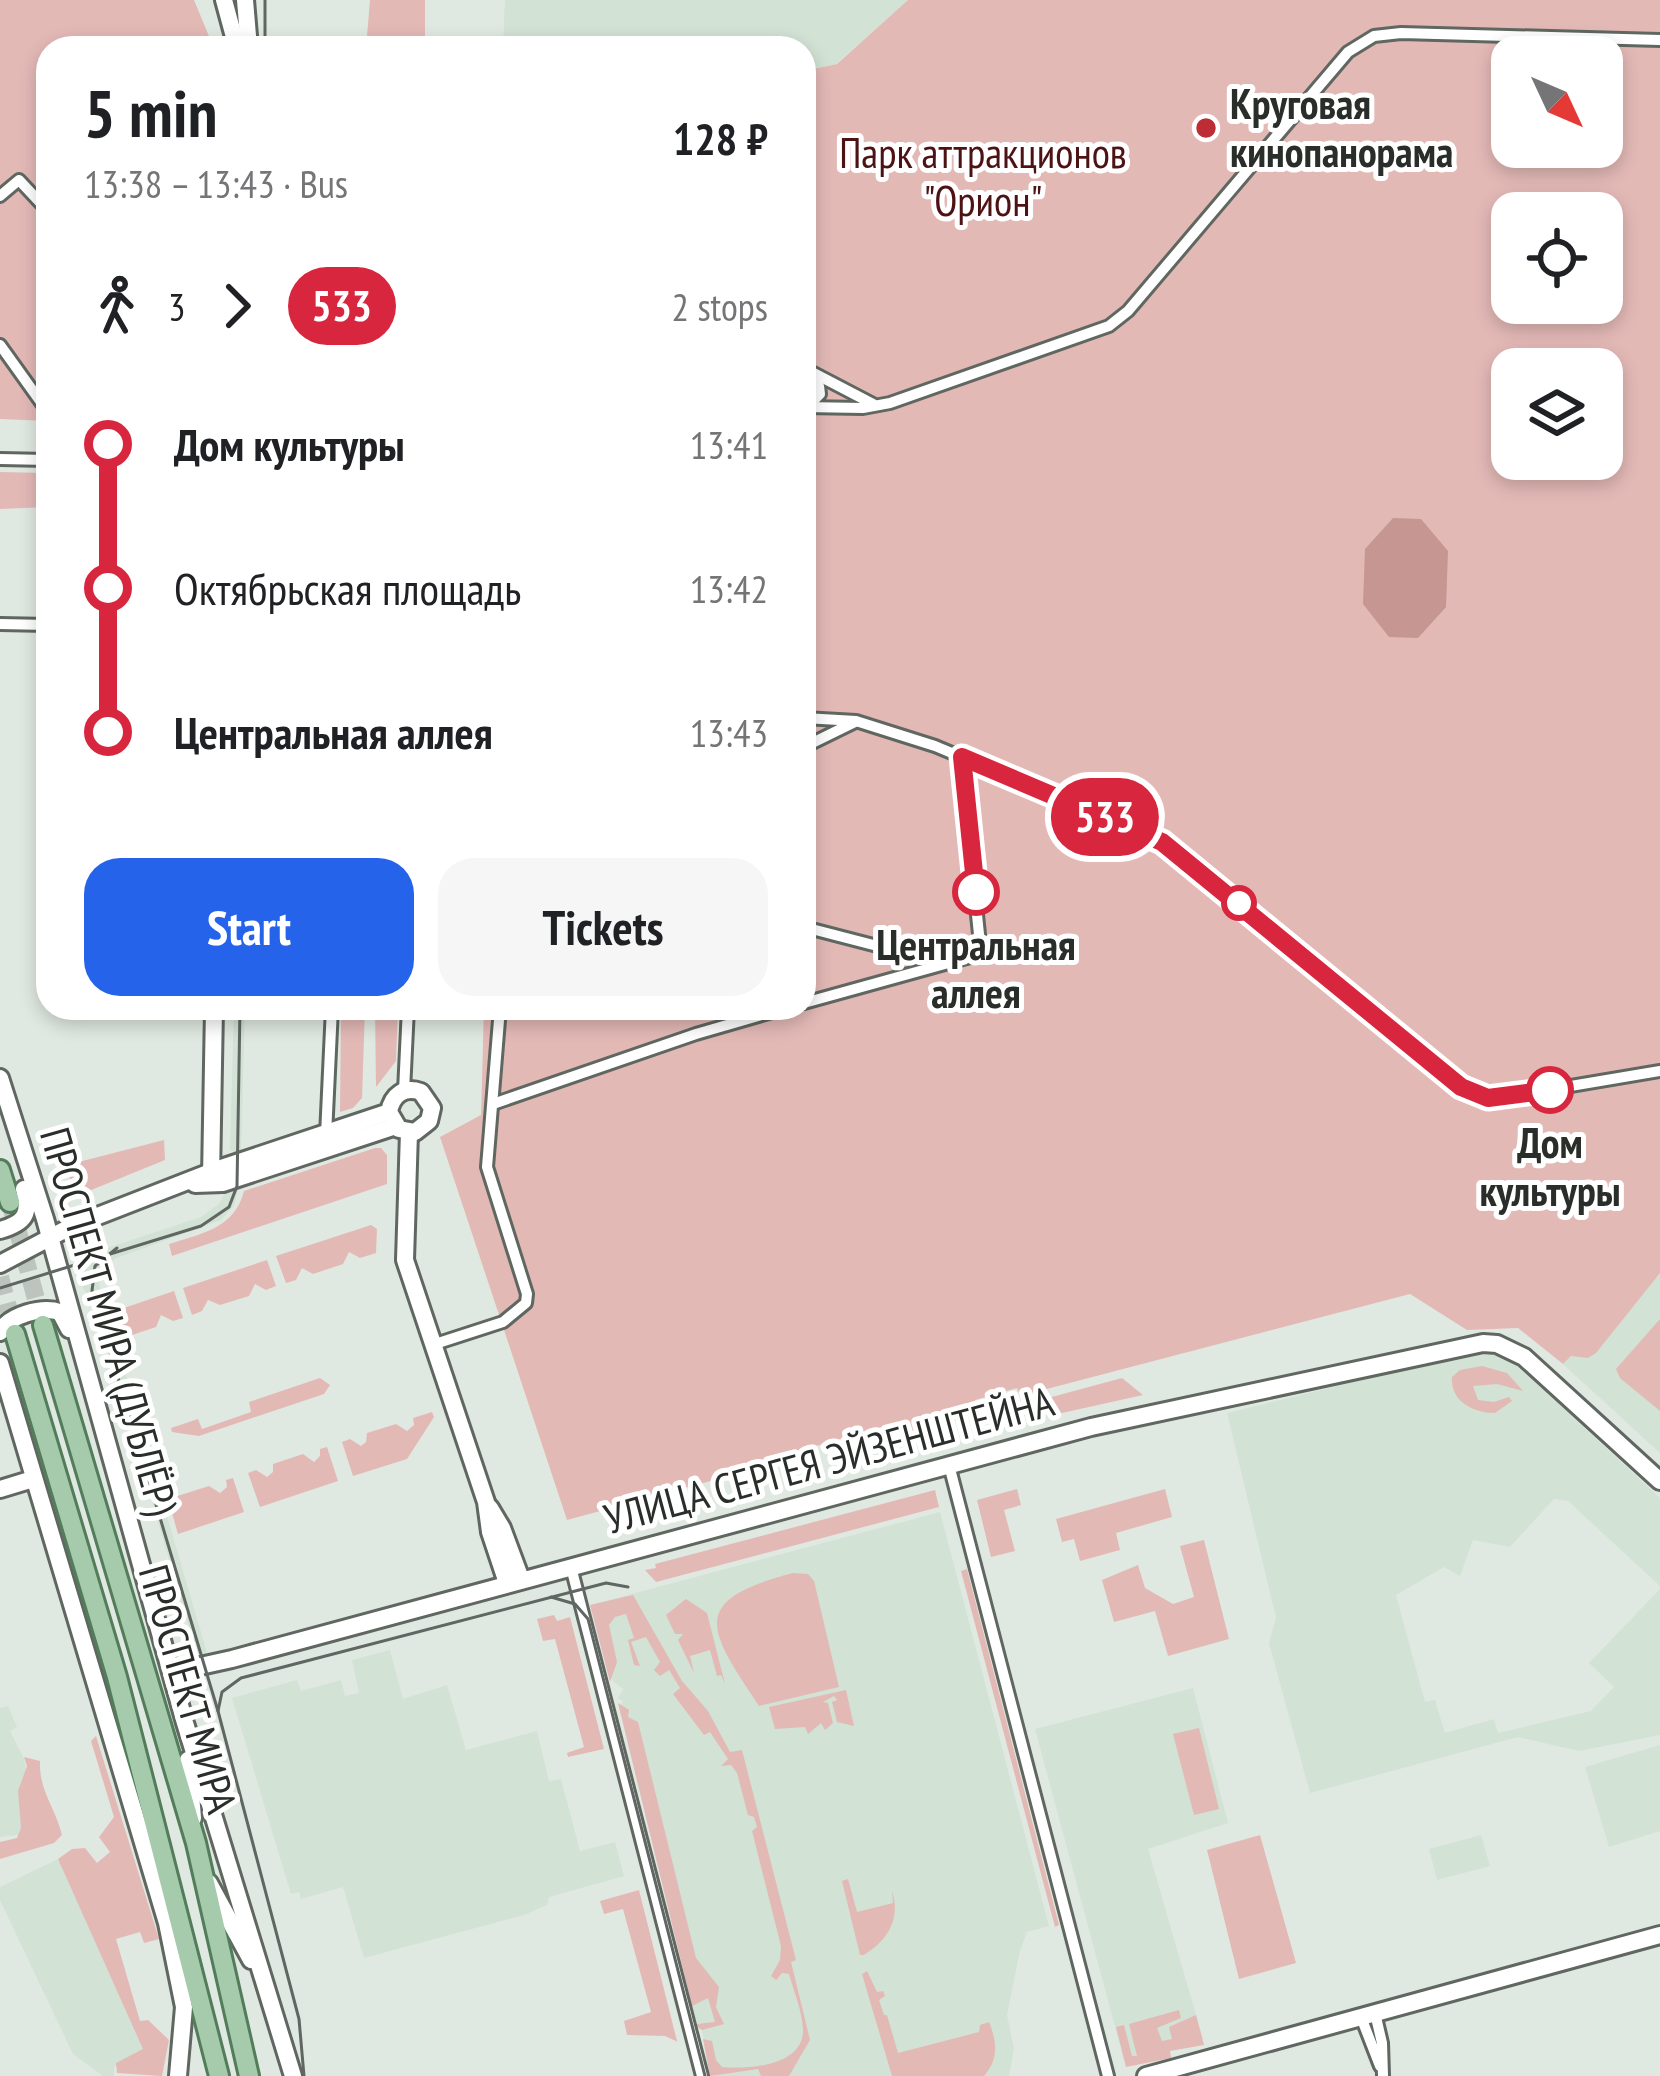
<!DOCTYPE html>
<html lang="en">
<head>
<meta charset="utf-8">
<style>
	body { margin:0; font-family:"PT Sans Narrow",sans-serif; background:#f6f6f6; color:#202124; height:100vh; display:flex; flex-direction:column; font-size:45px; white-space:nowrap }
	* { box-sizing:border-box; margin:0 }
	p { font-size:39px; color:#757577 }
	.icon { flex:none; width:66px; height:66px; fill:none; stroke:currentColor; stroke-width:2; stroke-linecap:round; stroke-linejoin:round }
	.map { position:relative; flex:1; overflow:hidden }
	.sheet { position:absolute; left:36px; top:36px; width:780px; height:984px; display:flex; flex-direction:column; background:#fff; border-radius:36px; box-shadow:0 6px 18px #0003 }
	.sheet>* { flex:none }
	.badge { padding:0 24px; border-radius:39px; font-size:42px; line-height:78px }
	.needle { width:78px; rotate:134deg }
	.fabs { position:absolute; left:1491px; top:36px; display:grid; gap:24px }
	.fabs a { display:grid; place-items:center; width:132px; height:132px; border-radius:24px; background:#fff; box-shadow:0 6px 18px #0003; font-size:60px }
	.map>.badge { position:absolute; translate:-50% -50%; box-shadow:0 0 0 6px #fff }
	.legs { display:flex; align-items:center; gap:18px; height:132px; padding:0 48px; font-size:39px }
	.legs p { margin-inline-start:auto }
	.summary { display:flex; align-items:center; justify-content:space-between; height:204px; padding:0 48px }
	h1 { font-size:66px; font-weight:700; line-height:90px }
	.button { display:flex; gap:24px; margin-top:auto; padding:24px 48px }
	.button a { flex:1; height:138px; border-radius:36px; background:#2563eb; color:#fff; font-size:48px; font-weight:700; line-height:138px; text-align:center }
	.button a+a { background:#f6f6f6; color:#202124 }
	ul { padding:0 48px; list-style:none }
	li { display:flex; align-items:center; gap:42px; height:144px; font-size:45px }
	li i { display:grid; place-items:center; width:18px; height:100%; margin:0 15px; background:currentColor }
	li i::after { content:''; width:30px; height:30px; margin:-15px; border:9px solid; border-radius:50%; background:#fff }
	li p { margin-inline-start:auto }
	li:first-child i { background:linear-gradient(#0000 50%,currentColor 0) }
	li:last-child i { background:linear-gradient(currentColor 50%,#0000 0) }
	.map>svg:first-child { display:block }
	.built { fill:#d2e2d4 }
	.green { fill:#e3b9b6; fill-rule:evenodd }
	.water { fill:#c59692 }
	.lines { fill:none; stroke-linecap:round; stroke-linejoin:round }
	.primary-tunnel { stroke:#bcc4bd; stroke-width:18; stroke-dasharray:18 9; stroke-linecap:butt }
	.street-casing { stroke:#5f6760; stroke-width:16 }
	.secondary-casing { stroke:#5f6760; stroke-width:22 }
	.primary-casing { stroke:#537d5a; stroke-width:24 }
	.street { stroke:#fff; stroke-width:10 }
	.secondary { stroke:#fff; stroke-width:16 }
	.primary { stroke:#a5caac; stroke-width:18 }
	.tram { stroke:#606661; stroke-width:3 }
	.line-1-casing { stroke:#fff; stroke-width:27 }
	.line-1 { stroke:#d7263d; stroke-width:18 }
	.poi-dot { fill:#bd2d35; stroke:#fff; stroke-width:4.5 }
	.stop-1-dot { fill:#fff; stroke:#d7263d; stroke-width:6 }
	.labels { text-anchor:middle; stroke-width:10; stroke-linejoin:round; paint-order:stroke }
	.poi-label { font-size:42px; font-weight:bold; fill:#2a2e2b; stroke:#fff; text-anchor:start }
	.park-label { font-size:42px; fill:#4d1214; stroke:#fff }
	.stop-label { font-size:42px; font-weight:bold; fill:#2a2e2b; stroke:#fff }
	.street-label { font-size:42px; fill:#2a2e2b; stroke:#fff }
</style>
</head>
<body>
<div class="map">
<svg width="1660" height="2076" viewBox="0 0 1660 2076">
	<rect width="100%" height="100%" fill="#e0e9e1"/>
	<g class="built">
		<polygon points="505,0 908,0 836,64 804,71 804,48 503,48"/>
		<polygon points="234,1008 245,1008 241,1155 230,1150"/>
		<polygon points="240,1183 234,1205 221,1220 114,1259 103,1269 99,1283 207,1653 197,1654 93,1302 83,1288 74,1259 201,1217 219,1204 228,1187"/>
		<polygon points="1660,1262 1660,1453 1563,1364"/>
		<polygon points="1489,1349 1502,1352 1660,1498 1660,1586 1568,1501 1554,1499 1510,1547 1473,1540 1460,1576 1444,1567 1396,1595 1425,1702 1435,1700 1445,1733 1494,1719 1498,1733 1591,1711 1614,1687 1589,1663 1660,1589 1660,1735 1579,1751 1518,1737 1310,1793 1269,1643 1276,1618 1227,1413"/>
		<polygon points="940,1512 1049,1926 1027,1932 1020,1951 1007,2015 1014,2049 1009,2076 713,2076 700,2024 696,2024 620,1707 623,1701 618,1698 623,1689 613,1681 594,1604"/>
		<polygon points="390,1650 403,1699 447,1685 466,1750 537,1731 549,1781 561,1779 580,1851 615,1842 624,1876 549,1897 547,1905 524,1915 364,1958 343,1887 301,1899 299,1892 291,1894 232,1698 297,1680 301,1691 341,1680 345,1696 359,1693 352,1660"/>
		<polygon points="1193,1688 1228,1823 1148,1849 1203,2039 1124,2060 1035,1729"/>
		<polygon points="8,1706 17,1727 10,1731 24,1759 37,1833 0,1837 0,1708"/>
		<polygon points="1660,1745 1660,1831 1609,1847 1585,1767"/>
		<polygon points="1481,1835 1490,1866 1437,1880 1429,1849"/>
		<polygon points="58,1859 144,2050 114,2067 114,2076 103,2076 73,2054 0,1900 0,1887"/>
	</g>
	<g class="green">
		<polygon points="0,0 194,0 213,46 179,48 173,43 159,45 152,39 144,48 48,48 48,421 0,419"/>
		<polygon points="370,0 425,0 425,48 366,48"/>
		<path d="M908 0H1660V1273L1596 1353 1588 1358 1571 1356 1563 1364 1518 1328 1467 1330 1410 1294 1020 1396 1017 1388 975 1400 977 1409 972 1415 911 1437 881 1427 806 1449 795 1458 567 1520 440 1137 481 1115 484 1008H804V71L837 64ZM1512 57H1602V147H1512ZM1512 213H1602V303H1512ZM1512 369H1602V459H1512Z"/>
		<polygon points="0,472 48,473 48,507 0,509"/>
		<polygon points="341,1008 365,1008 362,1098 353,1108 340,1112"/>
		<polygon points="375,1008 398,1008 396,1061 376,1087"/>
		<polygon points="164,1140 165,1160 74,1197 67,1165"/>
		<path d="M375 1148H381L387 1155V1184L172 1256 169 1244C201 1234 235 1228 244 1191Z"/>
		<polygon points="371,1225 377,1229 376,1253 360,1258 349,1252 343,1264 313,1274 302,1268 296,1280 286,1283 276,1256"/>
		<polygon points="267,1260 276,1286 266,1290 255,1284 249,1296 220,1305 208,1300 202,1311 192,1315 183,1288"/>
		<polygon points="174,1291 183,1318 173,1321 161,1315 156,1327 126,1337 118,1310"/>
		<polygon points="1660,1319 1660,1411 1620,1378 1616,1369"/>
		<path d="M1482 1366 1507 1373 1523 1391 1497 1384 1473 1386 1478 1400 1494 1402 1509 1397 1512 1401 1495 1413C1473 1413 1450 1401 1452 1377L1460 1370Z"/>
		<polygon points="320,1378 330,1385 324,1394 199,1436 172,1432 171,1428 198,1419 202,1429 251,1412 249,1402"/>
		<polygon points="1122,1378 1143,1395 1053,1415 1048,1398"/>
		<polygon points="432,1412 434,1417 407,1459 353,1476 342,1442 350,1439 361,1446 366,1442 367,1433 396,1424 407,1431 414,1425 413,1418"/>
		<polygon points="327,1447 338,1481 260,1507 248,1473 256,1470 267,1477 273,1472 273,1464 303,1454 314,1462 320,1456 320,1449"/>
		<polygon points="233,1478 244,1512 178,1534 168,1499 209,1486 220,1493 227,1487 226,1480"/>
		<polygon points="1017,1489 1021,1505 1004,1510 1015,1551 991,1557 977,1500"/>
		<polygon points="1165,1489 1172,1517 1116,1533 1120,1550 1080,1561 1074,1539 1062,1542 1056,1519"/>
		<polygon points="935,1490 939,1507 656,1582 645,1570 656,1568 655,1564"/>
		<polygon points="1204,1540 1229,1639 1168,1656 1155,1611 1114,1622 1102,1580 1138,1565 1145,1588 1173,1604 1194,1597 1180,1546"/>
		<polygon points="967,1569 1059,1925 1055,1927 961,1571"/>
		<path d="M793 1573 808 1574 814 1581 839 1687 759 1706C709 1630 686 1601 793 1573Z"/>
		<path d="M633 1595 682 1681 708 1711 730 1752 742 1750 796 1960 791 1962 810 2040 789 2076H761L758 2069 710 2076 703 2039 712 2041 716 2060 722 2067C747 2069 802 2067 803 2031 803 2013 794 1992 789 1974L782 1973 776 1980 771 1976 780 1960 781 1946 752 1831 757 1827 754 1817 748 1815 737 1773 731 1765 721 1766 728 1759 710 1732 704 1735 673 1694 680 1688 669 1670 660 1676 654 1670 660 1662 646 1637 631 1642 640 1666 634 1665 628 1640 634 1638 626 1614 615 1617 609 1625 617 1662 610 1682 590 1605Z"/>
		<polygon points="686,1599 707,1613 725,1684 721,1675 717,1676 710,1650 690,1656 694,1673 678,1640 683,1634 675,1634 666,1615"/>
		<polygon points="554,1615 557,1621 570,1617 604,1749 568,1757 567,1753 584,1747 555,1639 543,1641 537,1619"/>
		<polygon points="846,1690 854,1726 837,1722 832,1702 837,1700 834,1696 823,1702 828,1703 833,1723 825,1730 821,1723 808,1734 805,1727 775,1729 769,1707"/>
		<polygon points="618,1703 629,1710 628,1717 638,1722 696,1958 719,1987 716,2007 724,2024 702,2030 697,2027 697,2024 715,2022 708,1998 692,2006"/>
		<polygon points="1199,1728 1219,1809 1194,1815 1173,1734"/>
		<polygon points="96,1736 159,1939 144,1943 140,1932 116,1939 140,2021 148,2020 169,2040 162,2076 117,2073 116,2063 143,2049 58,1859 72,1849 85,1848 97,1863 110,1852 99,1837 114,1817 91,1741"/>
		<path d="M24 1757 40 1761C39 1792 55 1806 62 1835L54 1843 0 1859V1842L17 1838 21 1828 18 1791 27 1766Z"/>
		<polygon points="1260,1835 1296,1963 1239,1979 1207,1850"/>
		<path d="M848 1879 857 1912 893 1903 892 1891C901 1919 888 1940 864 1955H860L842 1881Z"/>
		<polygon points="639,1890 677,2041 678,2042 665,2036 627,2035 624,2021 651,2012 623,1909 604,1914 600,1901"/>
		<path d="M867 1971 877 1992 883 1991 885 1996 879 2000 884 2015H887L898 2053 979 2032 980 2025 989 2022C997 2042 999 2059 984 2076H892L862 1974Z"/>
		<polygon points="1179,2010 1181,2018 1157,2028 1162,2041 1172,2039 1169,2027 1196,2015 1204,2045 1170,2051 1171,2058 1126,2067 1116,2027 1124,2025 1132,2056 1137,2056 1129,2024"/>
	</g>
	<polygon class="water" points="1393,518 1421,519 1448,551 1446,607 1418,638 1389,637 1363,604 1365,549"/>
	<g class="lines">
		<g class="primary-tunnel">
			<polyline points="10,1202 43,1325"/>
			<polyline points="0,1277 15,1334"/>
		</g>
		<g class="street-casing">
			<g id="street">
				<polyline points="0,196 19,180 48,211"/>
				<polyline points="0,345 48,412"/>
				<polyline points="804,368 873,404"/>
				<polyline points="804,402 814,400 820,394 819,386 811,379"/>
				<polyline points="804,407 863,408 890,403 1109,326 1128,311 1348,52 1374,36 1401,33 1660,40"/>
				<polyline points="0,459 48,460"/>
				<polyline points="0,624 48,625"/>
				<path d="M804 718 856 721 935 746 1156 838 1447 1077C1466 1090 1482 1098 1505 1097L1660 1071"/>
				<polyline points="804,747 855,722"/>
				<polyline points="804,927 939,962"/>
				<polyline points="804,1003 981,954 961,757"/>
				<polyline points="404,1091 408,1008"/>
				<polyline points="493,1104 696,1034 786,1008"/>
				<polyline points="326,1135 332,1008"/>
				<polyline points="432,1345 503,1322 526,1303 527,1294 487,1167 500,1008"/>
				<polyline points="949,1465 1108,2076"/>
				<polyline points="571,1567 702,2076"/>
				<polyline points="1375,2013 1382,2043 1383,2076"/>
				<polyline points="1361,2017 1380,2066"/>
			</g>
		</g>
		<g class="secondary-casing">
			<g id="secondary">
				<polyline points="224,0 237,48"/>
				<polyline points="245,0 249,48"/>
				<polyline points="0,1078 45,1219 185,1723 293,2076"/>
				<polyline points="409,1132 405,1260 486,1502 490,1532 507,1583"/>
				<polyline points="211,1178 214,1008"/>
				<polyline points="195,1184 223,1183 396,1126"/>
				<path d="M0 1230C25 1223 31 1214 24 1189"/>
				<path d="M0 1264 72 1226 221 1168 389 1112C392 1095 404 1086 421 1092L432 1108 429 1121 415 1132 399 1129 389 1112"/>
				<path d="M0 1332C9 1315 42 1306 60 1312L69 1329"/>
				<polyline points="0,1363 167,1923 184,2007 178,2076"/>
				<polyline points="0,1489 33,1479"/>
				<polyline points="490,1508 502,1528 521,1579"/>
				<polyline points="173,1672 232,1659 1091,1427 1483,1343 1497,1344 1524,1357 1660,1481"/>
				<polyline points="188,1760 193,1818"/>
				<polyline points="209,1883 251,1960"/>
				<polyline points="1146,2076 1660,1935"/>
			</g>
		</g>
		<g class="primary-casing">
			<g id="primary">
				<polyline points="0,1170 10,1202"/>
				<polyline points="43,1325 196,1843 249,2076"/>
				<polyline points="15,1334 117,1677 219,2076"/>
			</g>
		</g>
		<use href="#street" class="street"/>
		<use href="#secondary" class="secondary"/>
		<use href="#primary" class="primary"/>
		<g class="tram">
			<polyline points="265,0 265,48"/>
			<polyline points="117,1248 95,1266 92,1291 218,1711 299,2019 304,2076"/>
			<polyline points="0,1288 201,1226 229,1207 237,1186 240,1008"/>
			<polyline points="551,1597 575,1604 588,1619 705,2076"/>
			<polyline points="218,1711 222,1692 241,1678 606,1583 628,1587"/>
		</g>
	</g>
	<g class="lines">
		<g class="line-1-casing">
			<polyline id="line-1" points="976,892 962,757 1162,842 1461,1087 1488,1098 1550,1090"/>
		</g>
		<use href="#line-1" class="line-1"/>
	</g>
	<circle class="poi-dot" cx="1206" cy="128" r="12"/>
	<g class="stop-1-dot">
		<circle cx="976" cy="892" r="21"/>
		<circle cx="1239" cy="903" r="15"/>
		<circle cx="1550" cy="1090" r="21"/>
	</g>
	<g class="labels">
		<g class="poi-label">
			<text x="1230" y="119">Круговая<tspan x="1230" dy="48">кинопанорама</tspan></text>
		</g>
		<g class="park-label">
			<text x="983" y="168">Парк аттракционов<tspan x="983" dy="48">"Орион"</tspan></text>
		</g>
		<g class="stop-label">
			<text x="976" y="960">Центральная<tspan x="976" dy="48">аллея</tspan></text>
			<text x="1550" y="1158">Дом<tspan x="1550" dy="48">культуры</tspan></text>
		</g>
		<g class="street-label">
			<text transform="translate(109 1321) rotate(74)" y="15">ПРОСПЕКТ МИРА (ДУБЛЁР)</text>
			<text transform="translate(829 1460) rotate(-15)" y="15">УЛИЦА СЕРГЕЯ ЭЙЗЕНШТЕЙНА</text>
			<text transform="translate(188 1689) rotate(74)" y="15">ПРОСПЕКТ МИРА</text>
		</g>
	</g>
</svg>
<div class="fabs">
<a><svg class="needle" viewBox="-14 -14 28 28"><path d="M0-13l5 13h-10z" fill="#e53935"/><path d="M0 13l5-13h-10z" fill="#757577"/></svg></a>
<a><svg class="icon" aria-label="locate" viewBox="0 0 24 24"><circle cx="12" cy="12" r="6"/><path d="M12 2v4M12 18v4M2 12h4M18 12h4"/></svg></a>
<a><svg class="icon" aria-label="layers" viewBox="0 0 24 24"><path d="M12 4l9 5-9 5-9-5zM3 14l9 5 9-5"/></svg></a>
</div>
<b class="badge" style="left:1105px;top:817px;background:#d7263d;color:#fff">533</b>
<section class="sheet">
<div class="summary"><div><h1>5 min</h1><p>13:38 – 13:43 · Bus</p></div><b>128 ₽</b></div>
<div class="legs"><svg class="icon" aria-label="walk" viewBox="0 0 24 24"><circle cx="13" cy="4" r="2"/><path d="M13 8l-2 6 4 7M11 14l-3 7M7 12l3-4h3l4 4"/></svg>3<svg class="icon" aria-label="forward" viewBox="0 0 24 24"><path d="M9 5l7 7-7 7"/></svg><b class="badge" style="background:#d7263d;color:#fff">533</b><p>2 stops</p></div>
<ul>
<li><i style="color:#d7263d"></i><b>Дом культуры</b><p>13:41</p></li>
<li><i style="color:#d7263d"></i><span>Октябрьская площадь</span><p>13:42</p></li>
<li><i style="color:#d7263d"></i><b>Центральная аллея</b><p>13:43</p></li>
</ul>
<div class="button"><a>Start</a><a>Tickets</a></div>
</section>
</div>
</body>
</html>
